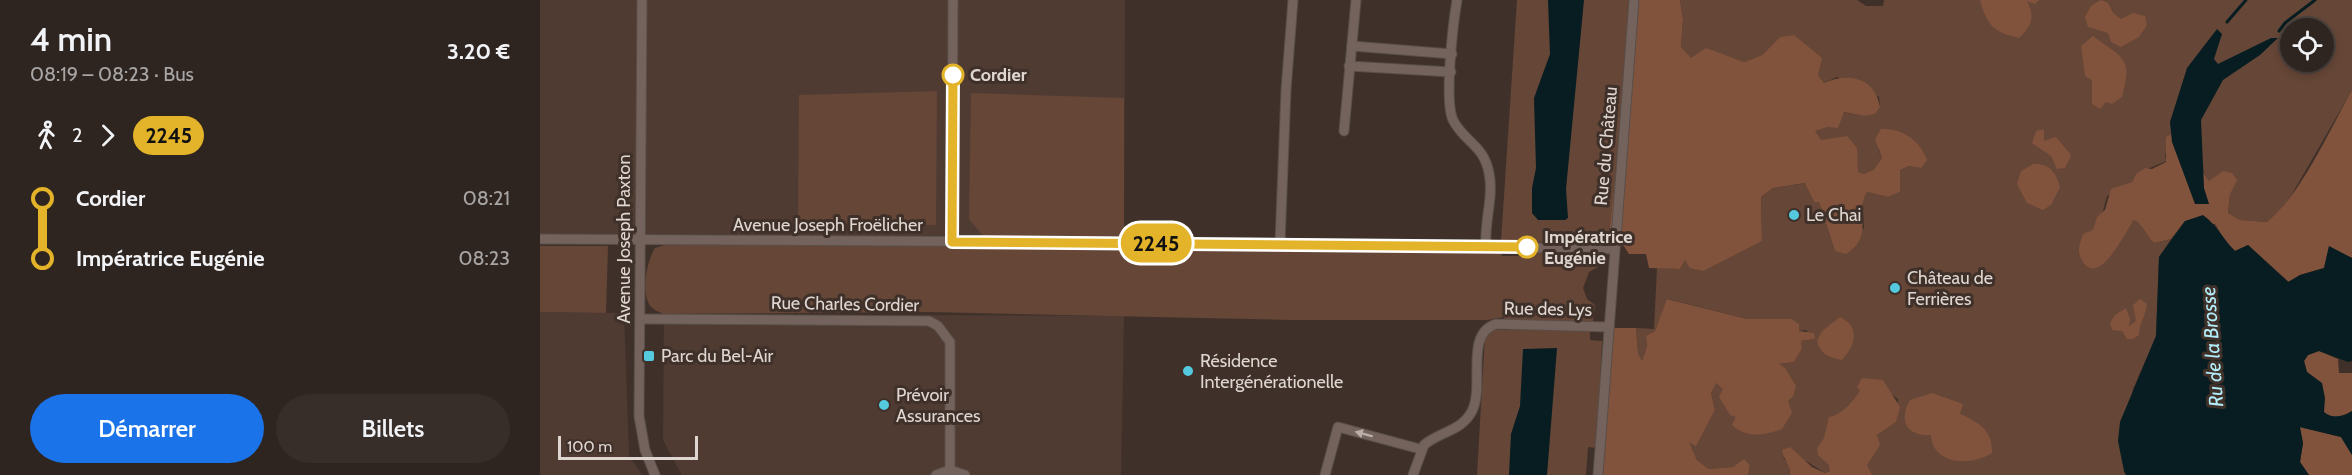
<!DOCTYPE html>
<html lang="fr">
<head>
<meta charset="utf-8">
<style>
	body { margin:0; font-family:Cabin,sans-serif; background:#372d29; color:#f1f3f6; height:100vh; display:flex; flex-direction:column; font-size:22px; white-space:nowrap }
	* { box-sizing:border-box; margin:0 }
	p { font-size:20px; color:#a7a5a5 }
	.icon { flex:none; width:33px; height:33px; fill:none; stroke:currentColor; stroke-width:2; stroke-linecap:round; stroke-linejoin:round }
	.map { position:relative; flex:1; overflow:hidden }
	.side { display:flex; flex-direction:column; background:#2f2520; width:540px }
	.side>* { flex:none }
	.badge { padding:0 12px; border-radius:20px; font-size:21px; line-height:39px }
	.buttons { position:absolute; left:1740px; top:18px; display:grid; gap:12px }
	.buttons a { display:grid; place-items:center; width:54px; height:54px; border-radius:50%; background:#2f2520; box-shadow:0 3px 9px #0003,0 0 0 2px #4a423e; font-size:30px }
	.scale { position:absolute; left:18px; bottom:15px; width:140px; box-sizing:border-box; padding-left:6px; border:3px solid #dfd6d1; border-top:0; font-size:16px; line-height:21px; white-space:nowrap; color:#dfd6d1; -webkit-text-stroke:4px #3f312a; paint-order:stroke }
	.map>.badge { position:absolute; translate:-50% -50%; box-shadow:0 0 0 3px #fff }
	.legs { display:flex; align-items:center; gap:9px; height:66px; padding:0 30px; font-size:20px }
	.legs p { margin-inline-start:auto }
	.headline { display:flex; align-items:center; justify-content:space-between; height:102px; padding:0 30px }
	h1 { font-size:33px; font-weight:600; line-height:45px }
	.cta { display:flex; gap:12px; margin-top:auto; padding:12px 30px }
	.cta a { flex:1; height:69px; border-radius:36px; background:#1a73e8; color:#fff; font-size:24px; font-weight:600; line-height:69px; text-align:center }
	.cta a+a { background:#372d29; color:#f1f3f6 }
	ul { padding:0 30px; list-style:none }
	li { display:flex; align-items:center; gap:21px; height:60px; font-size:22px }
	li i { display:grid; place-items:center; width:9px; height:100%; margin:0 8px; background:currentColor }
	li i::after { content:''; width:15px; height:15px; margin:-8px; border:4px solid; border-radius:50%; background:#2f2520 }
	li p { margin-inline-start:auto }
	li:first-child i { background:linear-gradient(#0000 50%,currentColor 0) }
	li:last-child i { background:linear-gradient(currentColor 50%,#0000 0) }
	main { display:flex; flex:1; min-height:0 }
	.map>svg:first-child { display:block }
	.built { fill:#4f3b32 }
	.green { fill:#654637; fill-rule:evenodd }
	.forest { fill:#82533c }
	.water { fill:#071d21 }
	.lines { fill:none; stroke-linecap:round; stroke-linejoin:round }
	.stream { stroke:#071d21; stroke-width:3 }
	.minor-casing { stroke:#594e48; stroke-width:11 }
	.minor { stroke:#73635c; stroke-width:9 }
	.oneway { fill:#b9aea8 }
	.line-1-casing { stroke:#fff; stroke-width:14 }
	.line-1 { stroke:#e3b32a; stroke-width:9 }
	.stop-1-dot { fill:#fff; stroke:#e3b32a; stroke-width:3 }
	.poi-dot { fill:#55cadf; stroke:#3f312a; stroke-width:2 }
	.labels { text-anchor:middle; stroke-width:6; stroke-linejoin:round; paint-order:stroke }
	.stop-label { font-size:18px; font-weight:bold; fill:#dfd6d1; stroke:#3f312a; text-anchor:start }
	.street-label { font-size:18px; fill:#dfd6d1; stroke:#3f312a }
	.poi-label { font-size:18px; fill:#dfd6d1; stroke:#3f312a; text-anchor:start }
	.water-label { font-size:20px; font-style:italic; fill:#b2edf9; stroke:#3f312a }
</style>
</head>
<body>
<main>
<section class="side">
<div class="headline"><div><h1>4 min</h1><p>08:19 – 08:23 · Bus</p></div><b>3.20 €</b></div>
<div class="legs"><svg class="icon" aria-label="walk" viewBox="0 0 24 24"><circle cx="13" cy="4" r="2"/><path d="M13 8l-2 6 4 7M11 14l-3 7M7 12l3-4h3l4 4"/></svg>2<svg class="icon" aria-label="forward" viewBox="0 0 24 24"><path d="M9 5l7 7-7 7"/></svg><b class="badge" style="background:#e3b32a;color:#111">2245</b></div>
<ul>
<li><i style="color:#e3b32a"></i><b>Cordier</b><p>08:21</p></li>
<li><i style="color:#e3b32a"></i><b>Impératrice Eugénie</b><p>08:23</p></li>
</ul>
<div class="cta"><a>Démarrer</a><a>Billets</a></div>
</section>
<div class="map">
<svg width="1812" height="475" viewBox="0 0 1812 475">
	<rect width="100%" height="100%" fill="#3f312a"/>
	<g class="built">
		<polygon points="0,0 585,0 584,237 118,234 0,236"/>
		<polygon points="0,312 84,313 89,456 102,475 0,475"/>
		<polygon points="124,314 584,316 581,475 142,475 123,440"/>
	</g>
	<g class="green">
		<polygon points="977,0 1094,0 1068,243 961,241"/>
		<path d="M1140 0H1317L1326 6H1343L1344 0H1812V90L1752 194 1739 213 1727 222 1700 220 1688 213 1690 194 1683 171 1669 182 1658 161 1625 153 1626 161 1596 174 1592 182 1567 196 1560 222 1588 225 1594 220C1603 225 1606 235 1614 243L1631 239 1619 257 1616 336 1593 389 1584 471 1586 475H1325C1328 443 1327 440 1356 422L1358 399 1351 394 1317 398 1308 406 1294 469 1285 473 1266 461 1243 457 1249 465 1250 475H1208L1210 466 1169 469 1157 460 1148 441 1156 445 1175 410 1171 393 1176 382 1184 389 1248 400 1238 364 1254 362 1262 349 1260 341 1275 339 1266 330 1259 331 1233 320 1207 319 1128 299 1115 331 1106 336 1107 346 1102 361 1098 353 1096 328 1114 329 1117 268 1140 269 1145 260 1222 241 1221 197 1233 188 1266 183 1274 202H1279L1295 251 1324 228 1322 200 1327 192 1348 197 1359 192 1360 170 1369 166 1381 168 1338 149 1342 158 1333 170 1324 174 1318 172 1316 148 1281 140 1274 131 1288 127 1303 112 1324 116 1335 113 1340 106 1339 97 1297 77 1284 83 1278 75 1279 65 1240 37 1222 55 1204 62 1166 49 1151 59 1141 47 1143 20ZM1750 28H1784V62H1750Z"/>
		<polygon points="397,91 396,225 258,223 259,95"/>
		<polygon points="431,93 584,98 584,237 443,236 429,219"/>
		<path d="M128 244 961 250 962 256H994L995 251 1058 254V267L1049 272 1043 288 1047 299 1055 305 1053 321H965L964 317 947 320H753L388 312 124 314C119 312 114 310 111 307 100 293 107 261 115 248Z"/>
		<polygon points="0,246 68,246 66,313 0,312"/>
		<polygon points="1050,329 1050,340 1062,341 1057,448 1048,447 1046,475 937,475 945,336 950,330"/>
	</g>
	<g class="forest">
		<path d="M1094 0H1140L1143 20 1141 47 1151 58 1166 48 1204 62 1222 55 1240 37 1254 35 1282 58 1278 75 1284 83C1308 72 1335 77 1340 107L1335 114 1324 116 1304 112 1298 128 1288 127 1275 131 1281 140 1307 136 1317 148 1318 172 1324 174 1333 170 1342 158 1335 139 1341 129C1362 128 1380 140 1387 160L1381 168 1369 166 1360 170V192L1348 197 1327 192C1313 215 1336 234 1306 254L1295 251 1279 202H1274L1265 183 1233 188 1221 197 1222 241 1163 271 1150 268 1145 260 1140 269 1109 268 1106 254H1089L1084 246 1068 243Z"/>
		<path d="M1440 0H1499L1495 4 1487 1C1495 17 1492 25 1479 38 1453 32 1447 25 1440 0Z"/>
		<polygon points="1561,0 1568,3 1573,13 1581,19 1593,13 1605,16 1607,25 1599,37 1581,47 1571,42 1568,33 1548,27 1545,17 1551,6"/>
		<path d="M1553 36C1581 58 1594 55 1582 97L1572 104 1566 102 1560 109 1552 104V80L1545 76 1541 46Z"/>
		<path d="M1812 90V258L1789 247 1784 268 1760 275 1749 282 1708 245 1695 251 1685 241 1675 224 1645 221 1631 239 1614 243C1606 235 1603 225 1594 220 1589 224 1557 297 1540 256 1537 248 1541 241 1543 234L1553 230 1557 217 1565 210 1571 189 1592 182 1596 174 1605 168 1612 169 1626 162V137L1636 132 1669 181 1683 171 1692 173 1697 180 1690 194 1688 213 1700 220 1727 222C1761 195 1790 129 1812 90Z"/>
		<polygon points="1504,129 1504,141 1516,137 1531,155 1525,168 1517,169 1511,156 1492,143 1496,131"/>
		<path d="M1493 164C1510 164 1515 171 1520 187L1511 205 1503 210 1487 203 1477 184 1481 171Z"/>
		<path d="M1127 299 1207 319H1251L1259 324V331L1274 333 1275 339 1261 341 1262 349 1254 362 1239 364 1245 368 1256 386 1253 396 1248 401 1252 413 1242 429C1224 435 1207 439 1192 425L1196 417 1190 415 1179 397 1183 389 1176 383 1171 393 1175 410 1156 446 1149 442 1157 460 1169 469 1193 467 1204 459 1210 466 1208 475H1062L1074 328H1096L1098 353 1102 361 1107 346 1106 336 1115 331Z"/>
		<path d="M1600 299 1607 304C1606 316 1599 323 1599 335L1593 339H1587L1582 331 1572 330 1570 323 1575 315 1586 308 1590 319 1589 326 1596 321 1593 305Z"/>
		<path d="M1300 317C1321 327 1315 346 1302 360 1288 357 1281 355 1277 341L1282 331Z"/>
		<path d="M1779 351 1798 359 1799 373H1812V411C1803 417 1792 419 1783 412L1782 384 1767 372 1764 361 1768 355Z"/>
		<path d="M1322 378 1343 380 1360 407 1356 422 1337 435 1340 445 1327 465 1332 475H1250C1251 465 1243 459 1242 450L1250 447 1272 467 1285 473 1290 471 1289 465 1278 455 1277 448 1284 438 1289 417C1302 415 1313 401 1320 391L1317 387Z"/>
		<path d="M1392 393 1423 404 1420 414C1439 422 1453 431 1452 453 1432 466 1393 466 1391 435 1367 436 1358 422 1370 400Z"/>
		<polygon points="1759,427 1801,437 1812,455 1812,475 1769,475 1760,462 1763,443"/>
	</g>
	<g class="water">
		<polygon points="1008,0 1044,0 1026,189 1028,218 1025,220 998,220 992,213 992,188 996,168 994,98 1010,54"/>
		<polygon points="1677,29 1682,34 1674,59 1678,64 1731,38 1738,38 1720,55 1683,80 1661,120 1664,188 1669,204 1655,204 1632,142 1630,122 1647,68"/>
		<path d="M1663 215C1677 225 1683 239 1695 251L1708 245 1748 282 1760 275 1784 268 1789 246 1812 258V361L1808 362 1779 351 1768 355 1764 361 1767 372 1782 383 1785 398 1784 412C1792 419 1803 417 1812 411V455L1801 437 1760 427 1763 443 1760 462 1769 475H1586L1584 471 1578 441 1580 422 1616 336 1619 257 1645 221Z"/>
		<polygon points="1017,348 1007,475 969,475 971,434 980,406 983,349"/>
	</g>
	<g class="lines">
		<g class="stream">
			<polyline points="1687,22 1706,0"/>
			<polyline points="1739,31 1745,23 1775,0"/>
		</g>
		<g class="minor-casing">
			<g id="minor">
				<polyline points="102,0 99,416 105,450 115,475"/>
				<path d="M917 0C913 24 904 101 913 120 924 142 944 145 949 173 954 197 944 222 946 246"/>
				<polyline points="812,46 912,54"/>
				<polyline points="809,66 911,72"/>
				<polyline points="804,131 816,0"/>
				<polyline points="0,239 709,243 1074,249"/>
				<polyline points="412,242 413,0"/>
				<polyline points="740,243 746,90 753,0"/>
				<polyline points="100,319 389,321 398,326 410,342 410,470"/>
				<polyline points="396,475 410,470 425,475"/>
				<polyline points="785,475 798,427 880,449"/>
				<path d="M873 475 884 445C899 432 922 431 932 411 945 385 924 334 956 324L1069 327"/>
				<polyline points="1058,475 1094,0"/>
			</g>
		</g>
		<use href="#minor" class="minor"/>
	</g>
	<defs><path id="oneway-solid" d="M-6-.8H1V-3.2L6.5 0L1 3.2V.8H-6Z" transform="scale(1.5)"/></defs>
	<use class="oneway" href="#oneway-solid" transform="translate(824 434) rotate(-165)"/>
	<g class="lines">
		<g class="line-1-casing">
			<polyline id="line-1" points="413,75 412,242 987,247"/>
		</g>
		<use href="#line-1" class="line-1"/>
	</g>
	<g class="stop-1-dot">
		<circle cx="413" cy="75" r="10"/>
		<circle cx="987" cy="247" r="10"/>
	</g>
	<g class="poi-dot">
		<circle cx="1254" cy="215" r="6"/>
		<circle cx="1355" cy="288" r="6"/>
		<rect x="103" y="350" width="12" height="12" rx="3"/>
		<circle cx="648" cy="371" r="6"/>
		<circle cx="344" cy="405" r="6"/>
	</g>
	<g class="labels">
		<g class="stop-label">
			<text x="430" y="81">Cordier</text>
			<text x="1004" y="243">Impératrice<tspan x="1004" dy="21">Eugénie</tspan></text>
		</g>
		<g class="street-label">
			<text transform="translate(1066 146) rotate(-85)" y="6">Rue du Château</text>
			<text x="288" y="231">Avenue Joseph Froëlicher</text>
			<text transform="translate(84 239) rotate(-90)" y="6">Avenue Joseph Paxton</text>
			<text transform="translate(305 304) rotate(1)" y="6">Rue Charles Cordier</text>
			<text transform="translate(1008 309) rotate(1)" y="6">Rue des Lys</text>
		</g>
		<g class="poi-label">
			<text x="1266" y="221">Le Chai</text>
			<text x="1367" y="284">Château de<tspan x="1367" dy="21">Ferrières</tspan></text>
			<text x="121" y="362">Parc du Bel-Air</text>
			<text x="660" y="367">Résidence<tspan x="660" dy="21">Intergénérationelle</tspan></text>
			<text x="356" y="401">Prévoir<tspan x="356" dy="21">Assurances</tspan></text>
		</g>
		<g class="water-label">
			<text transform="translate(1672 347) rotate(-94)" y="7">Ru de la Brosse</text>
		</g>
	</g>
</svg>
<div class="buttons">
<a><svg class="icon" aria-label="locate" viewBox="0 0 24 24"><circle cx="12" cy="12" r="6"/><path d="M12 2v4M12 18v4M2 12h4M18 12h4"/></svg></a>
</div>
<div class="scale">100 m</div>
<b class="badge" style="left:616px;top:243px;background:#e3b32a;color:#111">2245</b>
</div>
</main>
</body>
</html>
